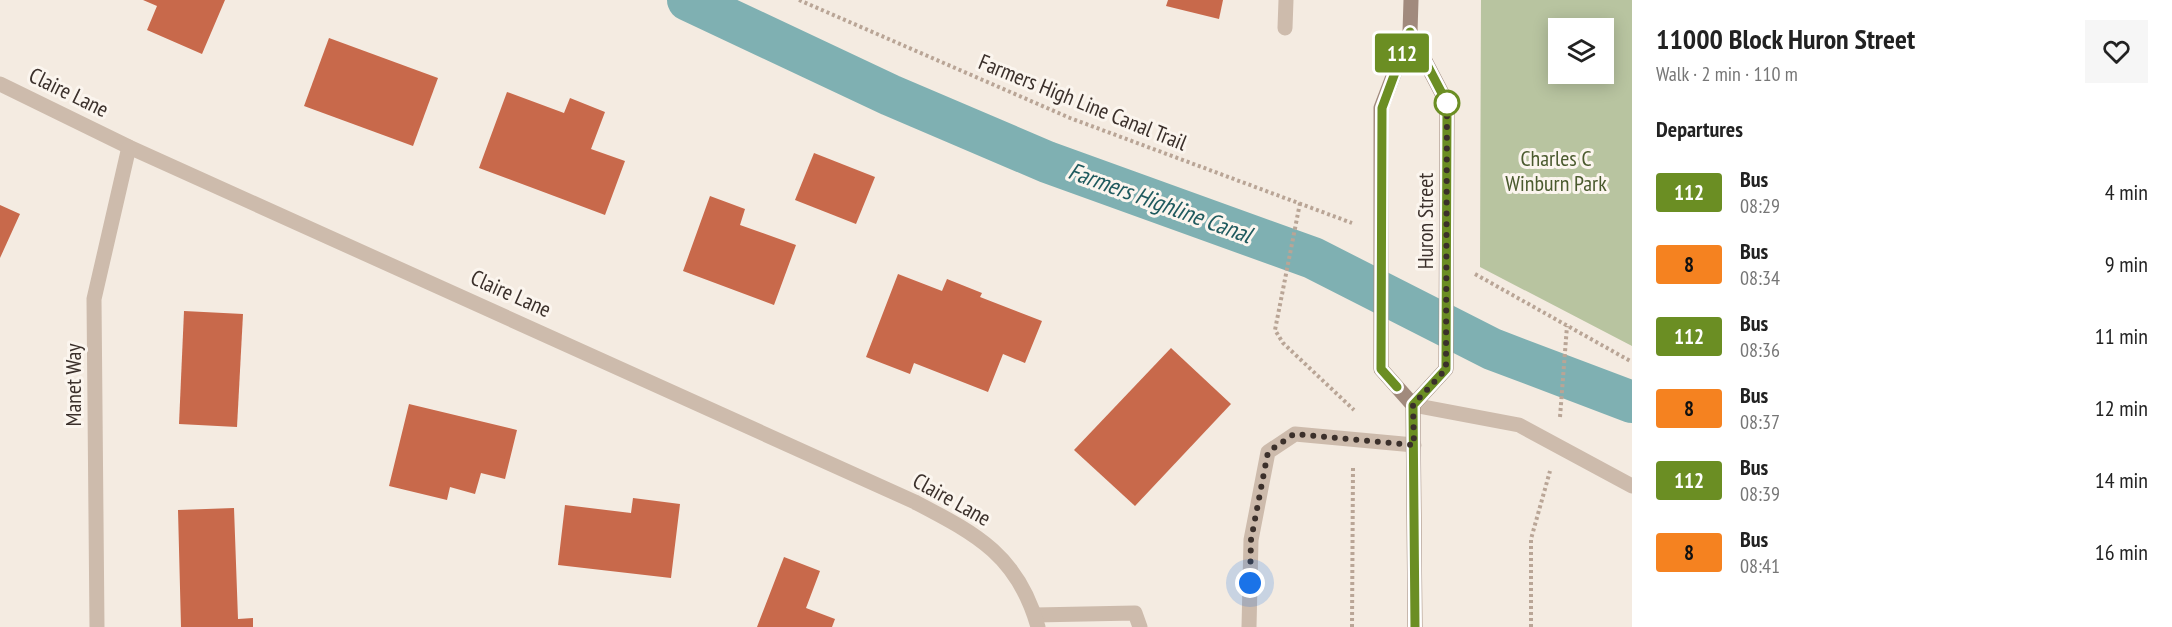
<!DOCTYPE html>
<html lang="en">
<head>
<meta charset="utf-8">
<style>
	body { margin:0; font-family:"PT Sans Narrow",sans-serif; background:#f6f6f6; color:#222; height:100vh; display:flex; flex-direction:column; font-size:22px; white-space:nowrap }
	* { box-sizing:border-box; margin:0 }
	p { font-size:20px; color:#767676 }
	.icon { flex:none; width:33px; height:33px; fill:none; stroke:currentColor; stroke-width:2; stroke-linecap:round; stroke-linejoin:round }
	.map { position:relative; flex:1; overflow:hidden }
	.sheet { display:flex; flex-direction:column; background:#fff; width:540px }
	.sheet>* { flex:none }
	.badge { padding:0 12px; border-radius:4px; font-size:21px; line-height:39px }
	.tools { position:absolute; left:1548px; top:18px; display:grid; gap:12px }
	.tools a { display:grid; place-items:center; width:66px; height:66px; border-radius:0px; background:#fff; box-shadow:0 3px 15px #0003; font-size:30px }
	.you { position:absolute; width:30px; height:30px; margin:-15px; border:4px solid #fff; border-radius:50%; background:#1a73e8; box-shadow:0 0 0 9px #1a73e833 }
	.map>.badge { position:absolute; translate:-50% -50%; box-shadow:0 0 0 3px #fff }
	h2 { padding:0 24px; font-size:22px; line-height:54px }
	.round { display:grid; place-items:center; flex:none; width:63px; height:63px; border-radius:0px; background:#f6f6f6 }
	.summary { display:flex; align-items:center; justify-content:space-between; height:102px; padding:0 24px }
	h1 { font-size:28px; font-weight:600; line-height:45px }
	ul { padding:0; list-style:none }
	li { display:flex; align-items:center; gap:18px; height:72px; padding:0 24px }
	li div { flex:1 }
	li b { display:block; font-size:22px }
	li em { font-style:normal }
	li .badge { min-width:66px; font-weight:700; text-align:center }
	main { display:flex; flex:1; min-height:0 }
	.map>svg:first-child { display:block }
	.green { fill:#b8c4a0; fill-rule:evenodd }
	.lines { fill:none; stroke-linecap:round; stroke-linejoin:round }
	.canal { stroke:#7fb0b2; stroke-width:42 }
	.building { fill:#c8694b }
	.path { stroke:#b9a596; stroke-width:4; stroke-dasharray:3 3; stroke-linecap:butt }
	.lane { stroke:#cdbbac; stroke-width:15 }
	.street { stroke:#cdbbac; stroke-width:15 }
	.secondary { stroke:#a18a7d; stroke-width:15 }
	.line-casing { stroke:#fff; stroke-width:14 }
	.line { stroke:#6b8e23; stroke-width:9 }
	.walk { stroke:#3b302b; stroke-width:6; stroke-dasharray:0 10.8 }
	.stop-dot { fill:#fff; stroke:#6b8e23; stroke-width:3 }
	.labels { text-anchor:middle; stroke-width:6; stroke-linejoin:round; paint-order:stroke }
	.street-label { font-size:22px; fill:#3b302b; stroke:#fbf5ee }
	.park-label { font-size:22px; fill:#4a5a2e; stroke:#fbf5ee }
	.water-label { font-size:24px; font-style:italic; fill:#1f5a5e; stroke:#fbf5ee }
</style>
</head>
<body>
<main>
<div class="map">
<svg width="1632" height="627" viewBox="0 0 1632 627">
	<rect width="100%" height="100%" fill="#f4ebe1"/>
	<path class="green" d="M1481 0H1632V346L1480 267ZM1558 28H1604V74H1558Z"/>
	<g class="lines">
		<polyline class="canal" points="688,0 890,95 1047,162 1313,258 1492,349 1632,402"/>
	</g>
	<g class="building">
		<polygon points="143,0 225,0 202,54 147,30 157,6"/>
		<polygon points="1168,0 1223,0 1219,19 1166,6"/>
		<polygon points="329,38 438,78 413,146 304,106"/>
		<polygon points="507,92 564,113 570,98 605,112 591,149 625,161 605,215 479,168"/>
		<polygon points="814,153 875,177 856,224 795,200"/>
		<polygon points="710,196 745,209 740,225 796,245 774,305 683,271"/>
		<polygon points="0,205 20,214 0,258"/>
		<polygon points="898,274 942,291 947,279 982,293 980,297 1042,321 1025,363 1003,354 988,392 914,363 910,374 866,357"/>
		<polygon points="184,311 243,314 237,427 179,424"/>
		<polygon points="1171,348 1231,404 1135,506 1074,450"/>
		<polygon points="409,404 517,430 505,479 481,473 475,494 450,487 447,500 389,486"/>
		<polygon points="633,498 680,504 671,578 558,565 565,505 631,513"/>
		<polygon points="234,508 238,619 253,618 253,627 181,627 178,510"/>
		<polygon points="784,557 820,571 806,608 835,619 832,627 757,627"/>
	</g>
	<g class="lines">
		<g class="path">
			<polyline points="799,0 1070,118 1352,223"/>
			<polyline points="1300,203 1275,330 1283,343 1354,410"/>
			<polyline points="1475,274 1632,362"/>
			<polyline points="1560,417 1567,326"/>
			<polyline points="1352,627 1353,468"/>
			<polyline points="1531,627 1531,539 1550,471"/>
		</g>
		<g class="lane">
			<polyline points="1285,28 1286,0"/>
			<polyline points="1413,405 1519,425 1632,486"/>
			<polyline points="1035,615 1135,613 1140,627"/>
			<polyline points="1249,627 1251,540 1268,452 1295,434 1414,445"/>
		</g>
		<g class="street">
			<path d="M0 84 129 147 915 502C976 534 1018 555 1038 627"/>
			<polyline points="97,627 94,299 129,147"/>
		</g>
		<g class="secondary">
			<polyline points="1411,0 1410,32 1381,108 1381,369 1413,405 1415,627"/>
			<polyline points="1410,32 1447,103 1446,369 1413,405"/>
		</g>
	</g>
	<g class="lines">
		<g class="line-casing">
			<polyline id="line" points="1397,387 1381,369 1382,108 1410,32 1447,103 1446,369 1413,405 1415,627"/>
		</g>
		<use href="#line" class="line"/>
		<polyline class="walk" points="1250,583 1251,540 1268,452 1294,434 1414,445 1413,405 1446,369 1447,103"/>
	</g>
	<circle class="stop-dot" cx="1447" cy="103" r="12"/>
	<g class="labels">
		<g class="street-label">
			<text transform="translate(69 92) rotate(26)" y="8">Claire Lane</text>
			<text transform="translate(1083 102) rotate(22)" y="8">Farmers High Line Canal Trail</text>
			<text transform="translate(1425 221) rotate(-90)" y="8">Huron Street</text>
			<text transform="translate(511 293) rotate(24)" y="8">Claire Lane</text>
			<text transform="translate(73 385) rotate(-90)" y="8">Manet Way</text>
			<text transform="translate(952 499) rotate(29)" y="8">Claire Lane</text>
		</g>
		<g class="park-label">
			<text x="1556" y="166">Charles C<tspan x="1556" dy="25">Winburn Park</tspan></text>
		</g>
		<g class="water-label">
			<text transform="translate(1160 203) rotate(20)" y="8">Farmers Highline Canal</text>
		</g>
	</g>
</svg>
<div class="tools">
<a><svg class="icon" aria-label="layers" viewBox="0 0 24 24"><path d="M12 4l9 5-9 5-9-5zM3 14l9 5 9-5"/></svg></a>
</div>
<div class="you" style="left:1250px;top:583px"></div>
<b class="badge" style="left:1402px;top:53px;background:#6b8e23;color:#fff">112</b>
</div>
<section class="sheet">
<div class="summary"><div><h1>11000 Block Huron Street</h1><p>Walk · 2 min · 110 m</p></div><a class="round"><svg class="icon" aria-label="heart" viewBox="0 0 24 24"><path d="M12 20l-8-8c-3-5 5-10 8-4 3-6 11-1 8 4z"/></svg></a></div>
<h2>Departures</h2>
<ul>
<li><span class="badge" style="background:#6b8e23;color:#fff">112</span><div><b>Bus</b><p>08:29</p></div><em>4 min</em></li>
<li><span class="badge" style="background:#f58220;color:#111">8</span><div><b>Bus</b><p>08:34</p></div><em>9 min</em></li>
<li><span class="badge" style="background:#6b8e23;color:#fff">112</span><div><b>Bus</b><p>08:36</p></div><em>11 min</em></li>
<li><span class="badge" style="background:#f58220;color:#111">8</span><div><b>Bus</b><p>08:37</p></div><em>12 min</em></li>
<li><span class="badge" style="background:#6b8e23;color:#fff">112</span><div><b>Bus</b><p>08:39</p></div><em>14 min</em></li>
<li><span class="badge" style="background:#f58220;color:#111">8</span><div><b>Bus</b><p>08:41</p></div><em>16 min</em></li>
</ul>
</section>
</main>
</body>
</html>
